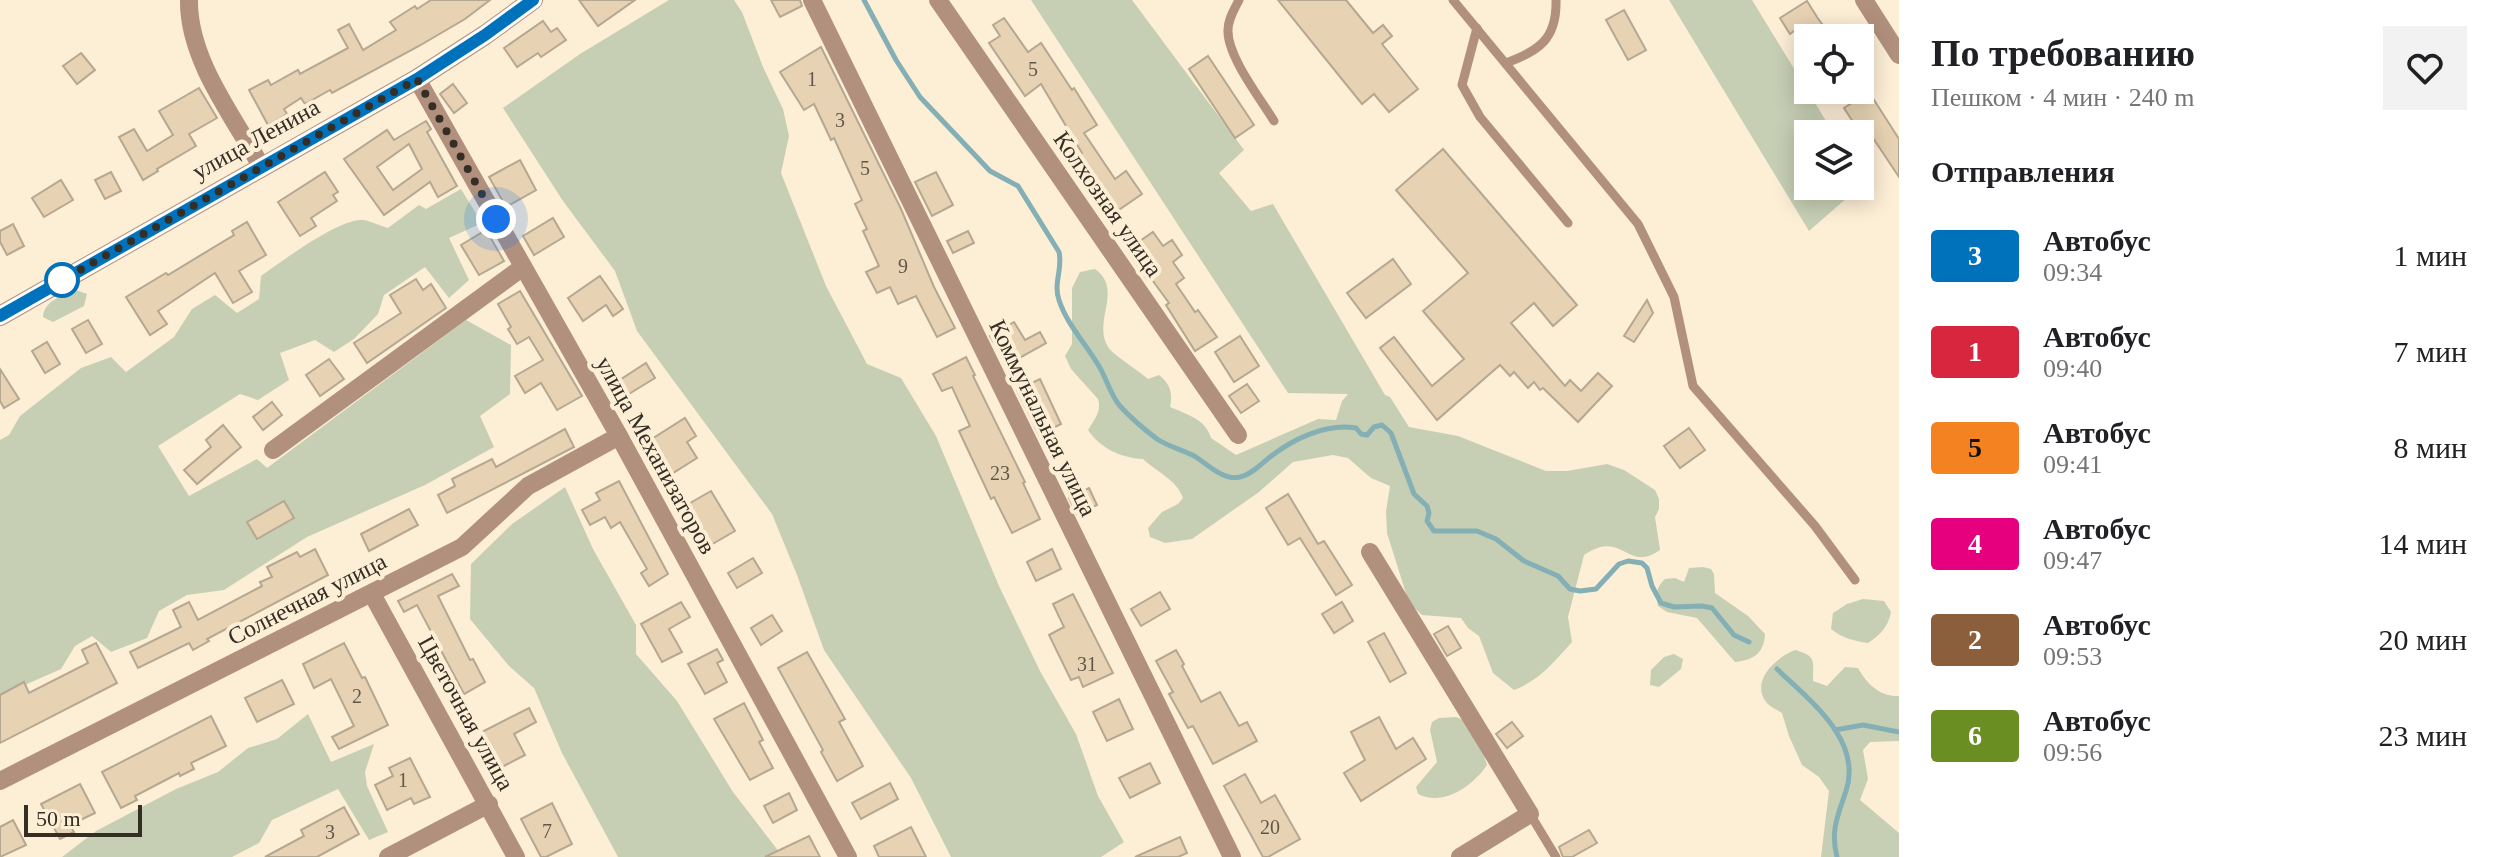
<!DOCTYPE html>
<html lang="ru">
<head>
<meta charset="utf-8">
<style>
	body { margin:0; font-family:Georgia,serif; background:#f2f2f2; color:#202124; height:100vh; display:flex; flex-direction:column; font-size:30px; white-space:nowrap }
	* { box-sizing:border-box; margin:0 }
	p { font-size:26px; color:#757577 }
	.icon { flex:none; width:44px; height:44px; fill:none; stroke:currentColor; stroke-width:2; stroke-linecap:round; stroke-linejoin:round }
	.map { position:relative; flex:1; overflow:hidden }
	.drawer { display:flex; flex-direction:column; background:#fff; width:600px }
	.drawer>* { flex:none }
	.badge { padding:0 16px; border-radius:6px; font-size:28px; line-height:52px }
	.fabs { position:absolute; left:1794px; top:24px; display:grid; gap:16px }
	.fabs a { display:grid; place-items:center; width:80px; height:80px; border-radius:0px; background:#fff; box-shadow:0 4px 20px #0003; font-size:40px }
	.scale { position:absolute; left:24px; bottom:20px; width:118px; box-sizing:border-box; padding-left:8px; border:4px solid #342e25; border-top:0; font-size:22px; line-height:28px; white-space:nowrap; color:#342e25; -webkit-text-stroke:6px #fdeed6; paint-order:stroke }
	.you { position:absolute; width:40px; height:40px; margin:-20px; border:6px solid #fff; border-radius:50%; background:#1a73e8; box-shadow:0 0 0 12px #1a73e833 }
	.map>.badge { position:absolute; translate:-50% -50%; box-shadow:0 0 0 4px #fff }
	h2 { padding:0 32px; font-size:30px; line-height:72px }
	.round { display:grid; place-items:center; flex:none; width:84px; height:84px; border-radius:0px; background:#f2f2f2 }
	.headline { display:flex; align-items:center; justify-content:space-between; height:136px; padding:0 32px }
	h1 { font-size:38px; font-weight:800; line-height:60px }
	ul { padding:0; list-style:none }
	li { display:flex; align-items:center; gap:24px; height:96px; padding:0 32px }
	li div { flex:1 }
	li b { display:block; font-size:30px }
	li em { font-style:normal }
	li .badge { min-width:88px; font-weight:700; text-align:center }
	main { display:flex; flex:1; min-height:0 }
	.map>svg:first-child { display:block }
	.green { fill:#c6cfb4 }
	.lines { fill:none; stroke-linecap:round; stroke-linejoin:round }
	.stream { stroke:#84b0b5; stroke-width:5 }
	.building { fill:#e7d3b4; stroke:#b6a791; stroke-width:2; fill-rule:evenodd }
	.service { stroke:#b1907d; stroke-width:9 }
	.minor { stroke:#b1907d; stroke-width:18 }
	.tertiary { stroke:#b1907d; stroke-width:20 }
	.line-casing { stroke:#fff; stroke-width:18 }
	.line { stroke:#0072bc; stroke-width:12 }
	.walk { stroke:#342e25; stroke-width:8; stroke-dasharray:0 14.4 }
	.stop-dot { fill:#fff; stroke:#0072bc; stroke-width:4 }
	.labels { text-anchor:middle; stroke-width:8; stroke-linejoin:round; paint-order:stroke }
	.number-label { font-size:20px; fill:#615749 }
	.street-label { font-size:24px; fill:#342e25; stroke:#fdeed6 }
</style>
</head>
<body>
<main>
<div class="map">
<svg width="1899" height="857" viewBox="0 0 1899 857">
	<rect width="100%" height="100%" fill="#fdeed6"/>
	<g class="green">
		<polygon points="669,0 734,0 742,12 763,67 783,109 789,136 781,173 826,286 867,364 901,378 936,436 999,586 1040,671 1076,734 1098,796 1124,842 1101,857 951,857 911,778 824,650 797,575 772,514 637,331 615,271 563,201 503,108 580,54"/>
		<path d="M1031 0H1132L1244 150 1219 173 1251 211 1273 204 1385 395 1390 397 1409 427 1458 436 1546 471H1567L1607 464 1624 470 1655 490 1659 499V509L1655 517 1660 550C1627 574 1623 528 1584 555L1568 617 1572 642C1554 662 1540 680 1514 690L1493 673 1479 636 1468 628 1461 618 1422 615 1409 603 1387 533 1386 511 1390 486 1371 478 1348 458 1333 455 1293 462 1259 492 1192 539 1165 543 1150 537 1148 528 1162 512 1178 504 1183 498C1177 480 1157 472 1143 459 1121 458 1100 448 1088 430 1094 420 1102 411 1098 399L1071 369 1065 356 1072 344V288L1080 272 1095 269C1124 290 1092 321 1108 347 1114 356 1138 370 1148 379L1159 375C1170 384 1173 392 1170 407 1186 414 1206 419 1211 438L1236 455 1318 419 1336 420 1342 401 1348 394 1288 393Z"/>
		<polygon points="1669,0 1752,0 1834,134 1808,134 1808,186 1860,186 1860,176 1864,183 1809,231"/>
		<path d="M461 189 482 223 449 238 469 280 449 298 425 267 384 295 378 314 354 339 334 352 315 340 280 353 289 380 258 400 240 394 158 446 189 496 257 459 267 468 466 320 511 345 510 394 480 416 494 447 425 485 307 537 224 590 187 595 159 611 147 638 111 652 92 636 75 646 61 669 27 684 0 701V440L9 435 20 416 81 368 111 357 126 372 174 337 192 309 215 295 237 313 259 299 261 276C281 262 339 218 363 220 371 221 380 226 388 228L419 205 426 209Z"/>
		<path d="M76 290 87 294 84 306 53 322 43 317C44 300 63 296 76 290Z"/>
		<polygon points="565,487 593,549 636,625 636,654 677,701 733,792 783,857 618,857 562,753 534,688 509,666 470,619 471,564 512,524"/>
		<path d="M1703 567 1711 569 1714 574 1715 593 1748 616 1765 634C1764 653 1754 660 1735 662L1697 618 1667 612 1658 606C1656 594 1656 587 1665 579L1675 578 1684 582 1689 568Z"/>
		<path d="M1863 599 1884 601 1891 612C1888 627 1881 634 1868 643 1854 641 1842 638 1831 629L1833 613 1847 604Z"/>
		<path d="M1795 650C1817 656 1813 661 1813 681L1827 686 1845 667 1858 668C1867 684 1880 697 1899 696V741L1870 742 1863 750 1868 779 1860 800 1899 833V857H1821L1829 791 1819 777 1802 765 1789 736 1782 713C1777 710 1769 706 1766 702 1750 680 1777 657 1795 650Z"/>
		<polygon points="1674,654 1683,659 1681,669 1659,687 1650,685 1651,670 1664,657"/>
		<polygon points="308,714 331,762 374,744 365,772 367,786 388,832 369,840 338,789 272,820 259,843 232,857 62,857 96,831 176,789 218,772 248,748 277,739"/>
		<path d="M1456 717C1476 723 1482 748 1487 765 1473 786 1443 807 1418 794L1416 787 1437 762 1430 730 1432 722 1439 718Z"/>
	</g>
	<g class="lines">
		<g class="stream">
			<path d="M864 0 896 60 920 97 990 171 1018 186 1059 252C1063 269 1053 283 1059 300 1067 325 1087 345 1100 368 1107 380 1111 396 1120 406 1130 417 1145 430 1157 439 1169 447 1184 450 1196 457 1208 465 1224 481 1240 477 1251 475 1261 464 1270 457 1293 439 1326 423 1356 428L1361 434 1367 435 1374 427 1382 425 1391 433 1414 494 1427 506 1429 513 1427 521 1434 531H1477L1496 539 1524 561 1558 576 1570 589 1580 591 1596 589 1619 564 1628 561 1642 563 1647 568 1652 586 1661 603 1674 607 1702 606 1712 608 1734 635 1749 642"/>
			<path d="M1777 669C1809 700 1863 740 1846 791 1838 815 1830 831 1837 857"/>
			<polyline points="1835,730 1863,725 1899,732"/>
		</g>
	</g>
	<g class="building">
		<polygon points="431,0 490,0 465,19 419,46 332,93 330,90 305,104 301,98 284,109 287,114 268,125 249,90 268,80 271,85 298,70 300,74 348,48 338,30 349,24 363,50 396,30 390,22 415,6 417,9"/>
		<polygon points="579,0 635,0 598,26"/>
		<polygon points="771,0 800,0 802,6 780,17"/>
		<polygon points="1278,0 1346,0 1373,33 1383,25 1392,36 1382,44 1418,89 1389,112 1374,94 1362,104"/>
		<polygon points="1807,1 1817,17 1832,38 1805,38 1798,28 1790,34 1780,18"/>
		<polygon points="1624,10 1646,50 1628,60 1606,20"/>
		<polygon points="1004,18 1028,52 1041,43 1072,90 1074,88 1097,125 1084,133 1115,179 1126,171 1142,194 1107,218 1069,162 1082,153 1041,84 1025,96 989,43 1000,36 993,25"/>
		<polygon points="543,21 551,32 557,28 566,40 541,57 538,53 517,67 504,48"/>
		<polygon points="821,47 901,209 934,287 955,328 937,337 916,296 898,304 890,287 877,293 866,272 879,266 863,231 867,229 855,204 862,200 834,138 831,140 814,104 804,110 780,72"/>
		<polygon points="81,53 95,70 77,84 63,66"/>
		<polygon points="1208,56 1254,125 1235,138 1189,69"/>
		<polygon points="453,84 467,103 454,113 440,94"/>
		<polygon points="199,88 217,118 189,134 196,146 157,169 158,171 143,180 119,137 134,129 147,151 173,135 159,111"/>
		<polygon points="1869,92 1899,139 1899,177 1869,132 1862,136 1844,108"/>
		<path d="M426 121 431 129 427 132 457 186 438 197 430 182 384 215 344 159 387 130 394 140ZM409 144 422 169 393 190 377 167Z"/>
		<polygon points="1443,149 1577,305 1553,326 1534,303 1511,323 1565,386 1570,380 1581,391 1598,373 1612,386 1578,422 1543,388 1540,390 1534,382 1528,388 1514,372 1510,376 1500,365 1437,420 1380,348 1394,337 1432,386 1464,359 1423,311 1468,273 1396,190"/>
		<polygon points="520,160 536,190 506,207 489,177"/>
		<polygon points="111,172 121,191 105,199 95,180"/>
		<polygon points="325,172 338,192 333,195 337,201 311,218 316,226 300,236 278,202"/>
		<polygon points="936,172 953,205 932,216 915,182"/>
		<polygon points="61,180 73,200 44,217 32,198"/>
		<polygon points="553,218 564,237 534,255 523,236"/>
		<polygon points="247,222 266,255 239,271 252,292 233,303 215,273 158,311 167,324 150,335 126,297 166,273 168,275 234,235 232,231"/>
		<polygon points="13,224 24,246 7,255 0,242 0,231"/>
		<polygon points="486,230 504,261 479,275 461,245"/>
		<polygon points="968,231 974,243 953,253 947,241"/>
		<polygon points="1153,232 1163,246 1172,240 1182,255 1173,262 1184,278 1176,284 1195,312 1198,310 1217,337 1195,351 1166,305 1169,303 1150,277 1147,279 1127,250"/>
		<polygon points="1393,259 1411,284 1366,318 1347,293"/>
		<polygon points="600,276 623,309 613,316 606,305 583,321 568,298"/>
		<polygon points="416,279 423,290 431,284 446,308 367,363 354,343 401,313 390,295"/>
		<polygon points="520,291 582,396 557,410 541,383 525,393 515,376 543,360 529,337 517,344 508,329 511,327 498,304"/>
		<polygon points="1647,300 1653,313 1634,342 1624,336"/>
		<polygon points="88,320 102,344 86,353 72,329"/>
		<polygon points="1014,322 1025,340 1040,332 1046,343 1007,365 990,336"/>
		<polygon points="1240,336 1259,366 1234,382 1215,352"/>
		<polygon points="47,342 60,364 45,373 32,351"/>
		<polygon points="966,357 975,375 973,376 1025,482 1023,483 1040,519 1012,533 994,497 991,499 959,431 970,426 952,387 942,391 933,374"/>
		<polygon points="329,359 344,379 320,396 306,375"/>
		<polygon points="646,363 655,378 624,397 615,383"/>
		<polygon points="0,369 19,399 4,408 0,401"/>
		<polygon points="1040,379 1061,424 1039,435 1017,390"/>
		<polygon points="1247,384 1259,401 1241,413 1229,396"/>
		<polygon points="272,402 282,415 263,430 253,417"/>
		<polygon points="685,418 696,436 687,442 697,458 673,473 665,460 660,463 647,442"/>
		<polygon points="223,425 241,447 197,484 184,470 211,447 206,440"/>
		<polygon points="1689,428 1705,450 1680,468 1664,446"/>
		<polygon points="565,429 574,447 447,513 438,495 455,486 452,479 492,459 496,467"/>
		<polygon points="619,481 668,574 649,586 641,573 647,569 620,522 611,528 605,517 590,525 582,510 600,500 596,493"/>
		<polygon points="1089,488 1097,505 1077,514 1069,498"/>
		<polygon points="711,491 735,531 709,546 685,506"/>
		<polygon points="1288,494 1318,544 1324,541 1352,585 1336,595 1300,538 1288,545 1266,508"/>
		<polygon points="284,501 294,518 257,539 247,522"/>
		<polygon points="409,509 418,525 369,551 361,534"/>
		<polygon points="315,549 328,575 207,639 209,641 193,650 189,643 138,668 130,652 181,627 173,610 189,602 198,620 262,586 260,582 272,577 267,567 297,552 300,557"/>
		<polygon points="1052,549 1061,569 1036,581 1027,562"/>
		<polygon points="753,558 762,573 737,588 728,573"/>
		<polygon points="452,574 459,586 438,596 470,660 473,659 485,682 464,694 417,605 404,612 398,601"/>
		<polygon points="1160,592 1170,609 1141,626 1131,609"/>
		<polygon points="1073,594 1113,673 1083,687 1079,677 1071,680 1049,635 1064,627 1053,604"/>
		<polygon points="681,602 690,617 669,629 682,652 662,662 641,624"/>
		<polygon points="1342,602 1353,621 1334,633 1322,614"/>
		<polygon points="772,615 782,631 761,645 751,628"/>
		<polygon points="1448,626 1461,648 1447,656 1434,634"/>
		<polygon points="1384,633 1406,673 1390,682 1368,642"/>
		<polygon points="96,643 117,683 0,743 0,695 24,682 29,693 88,663 82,650"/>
		<polygon points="344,643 362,678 365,677 388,725 339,749 332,737 354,726 331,679 314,688 303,664"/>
		<polygon points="717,649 723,660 717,663 727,682 705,694 688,664"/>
		<polygon points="1176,650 1184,664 1182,666 1201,702 1220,692 1239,726 1247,722 1257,741 1213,764 1193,726 1188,728 1169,694 1173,692 1156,661"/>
		<polygon points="807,652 845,719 839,722 863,766 837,781 821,752 823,750 778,668"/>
		<polygon points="282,680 294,704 257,722 245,698"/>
		<polygon points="1119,699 1133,729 1107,741 1093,712"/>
		<polygon points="744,703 763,740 759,742 773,768 750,780 714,719"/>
		<polygon points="529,708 536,722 514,734 525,755 498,769 480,733"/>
		<polygon points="211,716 226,746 191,763 194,769 180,776 179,773 135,796 137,800 121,808 102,772"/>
		<polygon points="1379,717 1396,749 1413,738 1426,759 1361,801 1344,773 1365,760 1351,732"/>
		<polygon points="1512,722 1523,736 1507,748 1496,734"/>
		<polygon points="410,758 430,797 414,804 411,798 387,810 375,785 393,776 389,768"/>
		<polygon points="1150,763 1160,783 1130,798 1119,778"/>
		<polygon points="1245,774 1261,803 1275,795 1300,839 1268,857 1263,857 1224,786"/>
		<polygon points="890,783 898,799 861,819 852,803"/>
		<polygon points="80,784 95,813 70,825 74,832 60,839 41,804"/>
		<polygon points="789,793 797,810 773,823 764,806"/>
		<polygon points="552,803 572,844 546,857 541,857 521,819"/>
		<polygon points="344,807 359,834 317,857 265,857 304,836 301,830"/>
		<polygon points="13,820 26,845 0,857 0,827"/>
		<polygon points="911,827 926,857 879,857 874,846"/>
		<polygon points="1589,830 1597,843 1572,857 1563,857 1559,847"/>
		<polygon points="809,836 820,857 765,857"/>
		<polygon points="1180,837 1187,853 1178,857 1135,857"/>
	</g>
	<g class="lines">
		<g class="service">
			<path d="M1239 0C1234 10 1228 19 1228 30 1227 56 1260 98 1274 121"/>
			<polyline points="1453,0 1638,224 1674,297 1693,386 1815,526 1855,580"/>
			<polyline points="1477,28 1462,85 1480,117 1568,223"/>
			<path d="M1506 63C1539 51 1557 39 1556 0"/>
			<polyline points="1530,814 1556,857"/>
		</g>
		<g class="minor">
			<path d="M189 0C188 59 233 116 261 166"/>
			<polyline points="812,0 1232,857"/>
			<polyline points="938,0 1238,435"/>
			<polyline points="1864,0 1899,55"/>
			<polyline points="417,79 619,436 848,857"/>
			<polyline points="273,450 523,267"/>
			<polyline points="1370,552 1530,814 1460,857"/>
			<polyline points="372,594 516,857"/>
			<polyline points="0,781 462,547 528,486 619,436"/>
			<polyline points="388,857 489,804"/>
		</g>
		<polyline class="tertiary" points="0,316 417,79 485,35 533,0"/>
	</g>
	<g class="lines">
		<g class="line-casing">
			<polyline id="line" points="0,316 417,79 485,35 533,0"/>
		</g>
		<use href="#line" class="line"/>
		<polyline class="walk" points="62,280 59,282 417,79 496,219"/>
	</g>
	<circle class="stop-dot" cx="62" cy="280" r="16"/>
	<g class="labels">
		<g class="number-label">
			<text x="1033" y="76">5</text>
			<text x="812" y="86">1</text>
			<text x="840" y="127">3</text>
			<text x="865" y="175">5</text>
			<text x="903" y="273">9</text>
			<text x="1000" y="480">23</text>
			<text x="1087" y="671">31</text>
			<text x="357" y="703">2</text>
			<text x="403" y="787">1</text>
			<text x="1270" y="834">20</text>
			<text x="547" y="838">7</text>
			<text x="330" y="839">3</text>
		</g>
		<g class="street-label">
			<text transform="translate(256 139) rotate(-29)" y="8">улица Ленина</text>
			<text transform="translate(1108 204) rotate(55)" y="8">Колхозная улица</text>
			<text transform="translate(1043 418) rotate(64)" y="8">Коммунальная улица</text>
			<text transform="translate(656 455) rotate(61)" y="8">улица Механизаторов</text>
			<text transform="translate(307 599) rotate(-27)" y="8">Солнечная улица</text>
			<text transform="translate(466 713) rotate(61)" y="8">Цветочная улица</text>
		</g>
	</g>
</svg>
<div class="fabs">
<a><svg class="icon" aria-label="locate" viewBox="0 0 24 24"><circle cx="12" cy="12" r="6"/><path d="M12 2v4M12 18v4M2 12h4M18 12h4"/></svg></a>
<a><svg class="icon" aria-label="layers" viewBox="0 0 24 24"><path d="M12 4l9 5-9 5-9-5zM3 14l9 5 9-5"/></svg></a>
</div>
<div class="scale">50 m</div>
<div class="you" style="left:496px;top:219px"></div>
</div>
<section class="drawer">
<div class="headline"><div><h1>По требованию</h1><p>Пешком · 4 мин · 240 m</p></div><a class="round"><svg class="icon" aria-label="heart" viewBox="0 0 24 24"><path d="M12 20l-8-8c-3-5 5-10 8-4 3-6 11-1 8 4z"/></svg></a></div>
<h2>Отправления</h2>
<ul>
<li><span class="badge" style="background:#0072bc;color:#fff">3</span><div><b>Автобус</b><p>09:34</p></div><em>1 мин</em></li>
<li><span class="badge" style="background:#d7263d;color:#fff">1</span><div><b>Автобус</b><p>09:40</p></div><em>7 мин</em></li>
<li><span class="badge" style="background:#f58220;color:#111">5</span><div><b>Автобус</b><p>09:41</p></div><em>8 мин</em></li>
<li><span class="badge" style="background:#e6007e;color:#fff">4</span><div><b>Автобус</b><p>09:47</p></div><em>14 мин</em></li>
<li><span class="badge" style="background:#8b5e3c;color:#fff">2</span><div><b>Автобус</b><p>09:53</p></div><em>20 мин</em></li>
<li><span class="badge" style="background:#6b8e23;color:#fff">6</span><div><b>Автобус</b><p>09:56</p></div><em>23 мин</em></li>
</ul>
</section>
</main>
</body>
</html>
